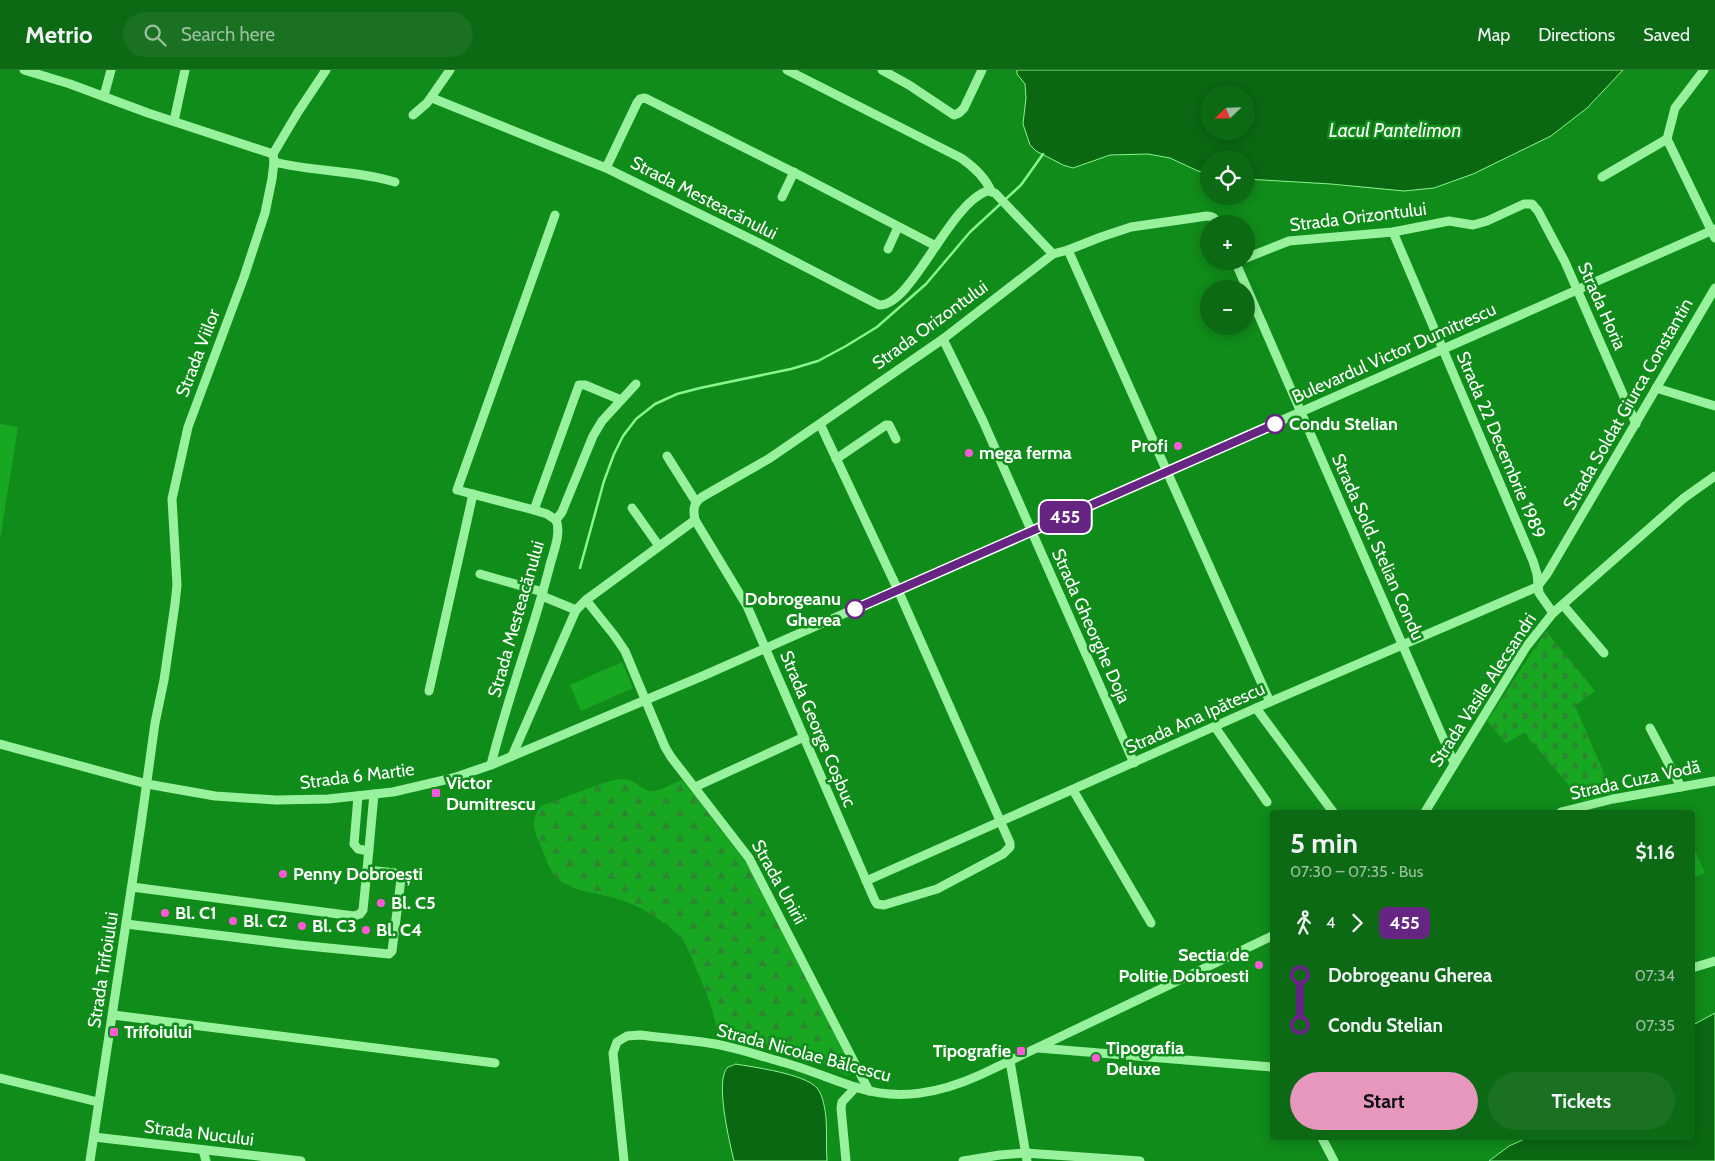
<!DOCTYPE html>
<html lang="en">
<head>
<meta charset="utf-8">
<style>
	body { margin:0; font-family:Cabin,sans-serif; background:#1a7122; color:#f1f3f6; height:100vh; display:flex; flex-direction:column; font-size:19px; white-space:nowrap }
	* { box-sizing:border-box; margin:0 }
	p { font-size:16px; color:#9abfa0 }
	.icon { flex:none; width:28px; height:28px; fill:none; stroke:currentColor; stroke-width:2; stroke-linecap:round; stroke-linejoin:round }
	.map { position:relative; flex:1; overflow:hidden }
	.details { position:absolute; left:1270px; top:740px; width:425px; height:330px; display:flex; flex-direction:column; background:#0c6914; border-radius:5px; box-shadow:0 2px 12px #0003 }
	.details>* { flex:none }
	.badge { padding:0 10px; border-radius:8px; font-size:18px; line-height:32px }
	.needle { width:32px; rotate:247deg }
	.buttons { position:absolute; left:1200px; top:15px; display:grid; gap:10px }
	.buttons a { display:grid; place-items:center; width:55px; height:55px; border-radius:50%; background:#0c6914; box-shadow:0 2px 12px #0003; font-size:25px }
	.map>.badge { position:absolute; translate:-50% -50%; box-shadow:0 0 0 2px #fff }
	.legs { display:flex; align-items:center; gap:8px; height:55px; padding:0 20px; font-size:16px }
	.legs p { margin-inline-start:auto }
	.head { display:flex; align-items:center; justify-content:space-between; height:85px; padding:0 20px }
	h1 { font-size:28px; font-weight:700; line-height:38px }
	.cta { display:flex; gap:10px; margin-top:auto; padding:10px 20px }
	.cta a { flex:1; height:58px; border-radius:30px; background:#e797bd; color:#111; font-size:20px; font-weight:700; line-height:58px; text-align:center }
	.cta a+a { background:#1a7122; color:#f1f3f6 }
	ul { padding:0 20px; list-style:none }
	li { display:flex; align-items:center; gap:18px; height:50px; font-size:19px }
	li i { display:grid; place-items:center; width:8px; height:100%; margin:0 6px; background:currentColor }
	li i::after { content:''; width:12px; height:12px; margin:-6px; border:4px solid; border-radius:50%; background:#0c6914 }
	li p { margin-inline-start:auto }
	li:first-child i { background:linear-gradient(#0000 50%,currentColor 0) }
	li:last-child i { background:linear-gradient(currentColor 50%,#0000 0) }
	header { display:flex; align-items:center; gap:30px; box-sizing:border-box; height:70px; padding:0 25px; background:#0c6914; border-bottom:1px solid #2c7c34 }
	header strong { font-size:24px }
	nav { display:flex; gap:28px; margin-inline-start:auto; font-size:18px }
	.search { width:350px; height:45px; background:#1a7122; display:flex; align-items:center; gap:12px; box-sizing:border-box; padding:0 18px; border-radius:28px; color:#9abfa0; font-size:19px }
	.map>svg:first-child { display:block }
	.green { fill:#18a721 }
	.forest { fill:url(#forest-firs) }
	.cemetery { fill:url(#cemetery-stones) }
	.water { fill:#0a6812; stroke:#89f68f; fill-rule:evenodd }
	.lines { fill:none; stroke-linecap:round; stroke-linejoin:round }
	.stream { stroke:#89f68f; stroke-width:2.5 }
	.minor { stroke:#98f29d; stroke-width:9 }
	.line-1-casing { stroke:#fff; stroke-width:11 }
	.line-1 { stroke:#662483; stroke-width:8 }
	.stop-1-dot { fill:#fff; stroke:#662483; stroke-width:2.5 }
	.poi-dot { fill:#ff59d9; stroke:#108c1a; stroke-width:2 }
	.labels { text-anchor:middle; stroke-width:5; stroke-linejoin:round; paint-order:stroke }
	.street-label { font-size:18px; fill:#fff; stroke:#108c1a }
	.stop-label { font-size:18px; font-weight:bold; fill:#fff; stroke:#108c1a; text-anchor:start }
	.poi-label { font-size:18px; font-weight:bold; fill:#fff; stroke:#108c1a; text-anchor:start }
	.water-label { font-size:19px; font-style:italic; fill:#fff; stroke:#108c1a }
</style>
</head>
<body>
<header>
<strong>Metrio</strong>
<div class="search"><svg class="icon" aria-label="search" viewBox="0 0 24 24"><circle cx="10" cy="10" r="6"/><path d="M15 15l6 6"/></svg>Search here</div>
<nav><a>Map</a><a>Directions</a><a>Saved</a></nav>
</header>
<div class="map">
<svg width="1715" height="1091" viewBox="0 0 1715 1091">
	<defs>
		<pattern id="forest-firs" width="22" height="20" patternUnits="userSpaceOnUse" patternTransform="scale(1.25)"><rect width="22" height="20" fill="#18a721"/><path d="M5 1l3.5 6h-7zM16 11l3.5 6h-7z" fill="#2a8730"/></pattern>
		<pattern id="cemetery-stones" width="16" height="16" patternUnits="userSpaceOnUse" patternTransform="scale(1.25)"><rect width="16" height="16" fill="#18a721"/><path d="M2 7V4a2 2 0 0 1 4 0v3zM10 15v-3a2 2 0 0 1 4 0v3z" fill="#2a8730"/></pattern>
	</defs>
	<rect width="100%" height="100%" fill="#108c1a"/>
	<g class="green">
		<polygon points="0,354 18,357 0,470"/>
		<polygon points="622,592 633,618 581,641 570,615"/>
		<polygon points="1693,776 1705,803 1693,808 1692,777"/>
	</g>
	<path class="forest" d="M619 709 630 710 648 721 659 720 681 710 686 715 743 788 758 813 853 999 852 1004 847 1005C803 983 765 975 718 965 714 940 705 919 695 896 691 886 687 874 679 866 663 850 639 835 618 829 597 822 574 823 557 808 548 799 545 785 540 774 533 760 531 749 541 736L603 713Z"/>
	<polygon class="cemetery" points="1546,561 1595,621 1575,636 1613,724 1583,731 1524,663 1506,673 1487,651"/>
	<g class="water">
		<path d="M1017 0H1623L1587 38 1551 66 1473 104 1434 118 1404 121 1331 114 1246 109V89H1209V103L1198 101 1170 88 1148 84 1110 85 1073 98 1063 95 1036 81 1030 75 1023 54 1026 28 1025 14 1017 4ZM1209 24H1246V61H1209Z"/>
		<polygon points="1715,943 1715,1091 1489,1091 1509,1076 1527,1068 1692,1068 1693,955"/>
		<path d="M735 994C754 997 805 1004 817 1018 823 1025 825 1039 826 1048 827 1062 826 1077 827 1091H734C730 1074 714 1009 728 997 728 997 735 995 735 994Z"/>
	</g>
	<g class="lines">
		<polyline class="stream" points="580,498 604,411 614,384 623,366 636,349 655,334 677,324 700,318 791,299 818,291 846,276 877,257 926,214 970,162 1021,115 1043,84"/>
		<g class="minor">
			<polyline points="24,0 70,14 148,43 273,84"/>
			<path d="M787 0 961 88C974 97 985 107 991 121"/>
			<polyline points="882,0 909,15 954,45 959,43 964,38 982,0"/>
			<polyline points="104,26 111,0"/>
			<path d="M432 28 606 98 759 173 879 235C912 236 948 135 987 121L995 123 1053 184"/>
			<polyline points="413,45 427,33 450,0"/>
			<polyline points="174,51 185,0"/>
			<polyline points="1667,69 1715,168"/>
			<polyline points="273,84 298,42 326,0"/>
			<path d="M274 92C314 102 356 100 395 112"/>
			<polyline points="606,98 637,33 640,29 645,28 801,106 936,176"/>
			<polyline points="1602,107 1667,69 1675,38 1704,0"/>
			<polyline points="782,127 794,102"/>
			<polyline points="555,145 457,420 534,440 547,444 556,450"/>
			<polyline points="1393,162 1533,491 1537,504 1539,523 1553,543"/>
			<polyline points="888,179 898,157"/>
			<polyline points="1068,180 1270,632"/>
			<polyline points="1246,188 1289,171 1393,162 1449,151 1473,155 1487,151 1524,134 1532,134 1538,141 1565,192 1636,354"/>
			<polyline points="1235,191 1454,693"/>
			<polyline points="943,269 983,351 1134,693"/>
			<polyline points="1656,318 1715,336"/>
			<path d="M820 354 898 520 1010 773V777L1003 784 937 819 884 835 877 834 875 831 747 536 695 450C693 441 693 433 702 427L770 388 943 269 1053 184 1068 180 1101 167 1131 157 1207 146C1213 146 1216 148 1218 154"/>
			<polyline points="667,386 696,432"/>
			<polyline points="836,389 886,355 889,355 896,369"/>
			<polyline points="632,438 659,476"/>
			<polyline points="534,440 579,315 585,315 621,330"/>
			<polyline points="556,450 562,442 593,366 602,351 636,314"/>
			<polyline points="480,504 543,522"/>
			<polyline points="542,526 576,540"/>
			<polyline points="586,530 614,565 625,581 665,677 671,687 749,788 869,1021"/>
			<polyline points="1563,535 1604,583"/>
			<polyline points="429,621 473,424"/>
			<polyline points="1256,638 1333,742"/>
			<polyline points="1215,657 1267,732"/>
			<polyline points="1650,658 1681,717"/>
			<polyline points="0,674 147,714 215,726 276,730 328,729 393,722 453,708 491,695 705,605 1715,159"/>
			<polyline points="512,686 576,540 586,530 695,450"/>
			<path d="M491 695C507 629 532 565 549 499 552 485 562 464 556 450"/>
			<polyline points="695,717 804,667"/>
			<polyline points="1073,720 1151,853"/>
			<polyline points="358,726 354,774 358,779 369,781"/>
			<polyline points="1425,742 1526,577 1553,543 1684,428 1715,406"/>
			<polyline points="1561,742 1613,729 1715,711"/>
			<polyline points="367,800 374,724"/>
			<polyline points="866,811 1256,638 1537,517 1547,504 1715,218"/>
			<polyline points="126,854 298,875 389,884 392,881 401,809 399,804 395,803 367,800 363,840 360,844 354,846 132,817"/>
			<polyline points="1692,898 1715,891"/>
			<polyline points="113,945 495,993"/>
			<polyline points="1038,978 1272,997"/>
			<polyline points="1010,991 1027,1091"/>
			<polyline points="0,1008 98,1032"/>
			<polyline points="94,1067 301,1091"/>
			<polyline points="1322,1068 1334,1091"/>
			<polyline points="203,1080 206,1091"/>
			<polyline points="90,1091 141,754 155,653 164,610 175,534 177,515 172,429 188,357 244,207 265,143 272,109 274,92 273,84"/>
			<path d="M624 1091 613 983 617 972 627 966 640 965C665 968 690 970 715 974 738 978 760 986 782 992 808 999 832 1010 858 1018 900 1031 940 1023 980 1005L1272 866"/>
			<polyline points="846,1091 841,1038 842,1032 856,1017"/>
			<polyline points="963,1091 1000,1085 1025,1083 1140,1091"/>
		</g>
	</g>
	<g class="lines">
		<g class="line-1-casing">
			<polyline id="line-1" points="855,539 1275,354"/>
		</g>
		<use href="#line-1" class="line-1"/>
	</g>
	<g class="stop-1-dot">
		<circle cx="1275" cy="354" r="9"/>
		<circle cx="855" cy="539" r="9"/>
	</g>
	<g class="poi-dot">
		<circle cx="1178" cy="376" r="5"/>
		<circle cx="969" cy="383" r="5"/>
		<rect x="431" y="718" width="10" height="10" rx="2.5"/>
		<circle cx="283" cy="804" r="5"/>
		<circle cx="381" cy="833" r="5"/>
		<circle cx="165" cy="843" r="5"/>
		<circle cx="233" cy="851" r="5"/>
		<circle cx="302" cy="856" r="5"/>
		<circle cx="366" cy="860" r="5"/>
		<circle cx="1259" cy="895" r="5"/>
		<rect x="109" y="957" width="10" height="10" rx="2.5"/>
		<rect x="1016" y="976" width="10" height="10" rx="2.5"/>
		<circle cx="1096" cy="988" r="5"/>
	</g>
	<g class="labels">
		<g class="street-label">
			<text transform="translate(704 128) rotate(27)" y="6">Strada Mesteacănului</text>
			<text transform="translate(1358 147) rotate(-7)" y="6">Strada Orizontului</text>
			<text transform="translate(1602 236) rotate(66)" y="6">Strada Horia</text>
			<text transform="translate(930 255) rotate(-36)" y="6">Strada Orizontului</text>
			<text transform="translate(198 283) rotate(-69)" y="6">Strada Viilor</text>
			<text transform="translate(1394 283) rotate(-24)" y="6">Bulevardul Victor Dumitrescu</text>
			<text transform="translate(1628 334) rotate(-60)" y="6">Strada Soldat Giurca Constantin</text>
			<text transform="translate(1501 375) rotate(67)" y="6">Strada 22 Decembrie 1989</text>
			<text transform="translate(1378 477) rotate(66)" y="6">Strada Sold. Stelian Condu</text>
			<text transform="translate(516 549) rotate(-74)" y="6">Strada Mesteacănului</text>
			<text transform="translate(1091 556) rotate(66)" y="6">Strada Gheorghe Doja</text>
			<text transform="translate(1483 620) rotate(-57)" y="6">Strada Vasile Alecsandri</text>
			<text transform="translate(1195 648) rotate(-24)" y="6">Strada Ana Ipătescu</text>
			<text transform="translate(818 659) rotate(67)" y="6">Strada George Coșbuc</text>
			<text transform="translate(357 706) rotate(-7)" y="6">Strada 6 Martie</text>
			<text transform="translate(1635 710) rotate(-12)" y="6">Strada Cuza Vodă</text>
			<text transform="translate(779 812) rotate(61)" y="6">Strada Unirii</text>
			<text transform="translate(103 900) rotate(-81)" y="6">Strada Trifoiului</text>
			<text transform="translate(804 983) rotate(15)" y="6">Strada Nicolae Bălcescu</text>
			<text transform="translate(199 1063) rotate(7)" y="6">Strada Nucului</text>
		</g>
		<g class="stop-label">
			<text x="1289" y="360">Condu Stelian</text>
			<text x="841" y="535" text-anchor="end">Dobrogeanu<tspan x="841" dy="21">Gherea</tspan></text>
		</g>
		<g class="poi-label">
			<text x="1168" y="382" text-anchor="end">Profi</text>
			<text x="979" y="389">mega ferma</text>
			<text x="446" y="719">Victor<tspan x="446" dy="21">Dumitrescu</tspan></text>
			<text x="293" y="810">Penny Dobroești</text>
			<text x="391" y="839">Bl. C5</text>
			<text x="175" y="849">Bl. C1</text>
			<text x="243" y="857">Bl. C2</text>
			<text x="312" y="862">Bl. C3</text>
			<text x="376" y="866">Bl. C4</text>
			<text x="1249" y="891" text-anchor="end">Sectia de<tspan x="1249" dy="21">Politie Dobroesti</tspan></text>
			<text x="124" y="968">Trifoiului</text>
			<text x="1106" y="984">Tipografia<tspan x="1106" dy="21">Deluxe</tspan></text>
			<text x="1011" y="987" text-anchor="end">Tipografie</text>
		</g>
		<g class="water-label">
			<text x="1395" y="67">Lacul Pantelimon</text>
		</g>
	</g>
</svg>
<div class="buttons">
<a><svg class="needle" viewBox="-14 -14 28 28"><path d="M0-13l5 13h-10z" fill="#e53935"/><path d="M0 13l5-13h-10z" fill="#9abfa0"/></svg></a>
<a><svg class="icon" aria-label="locate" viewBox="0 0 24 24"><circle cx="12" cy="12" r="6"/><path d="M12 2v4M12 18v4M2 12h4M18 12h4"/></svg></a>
<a>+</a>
<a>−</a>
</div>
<b class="badge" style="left:1065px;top:447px;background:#662483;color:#fff">455</b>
<section class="details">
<div class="head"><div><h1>5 min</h1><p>07:30 – 07:35 · Bus</p></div><b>$1.16</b></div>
<div class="legs"><svg class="icon" aria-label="walk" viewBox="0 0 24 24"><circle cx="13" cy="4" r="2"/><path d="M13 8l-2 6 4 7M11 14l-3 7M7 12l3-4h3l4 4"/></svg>4<svg class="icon" aria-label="forward" viewBox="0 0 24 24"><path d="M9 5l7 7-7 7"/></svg><b class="badge" style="background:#662483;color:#fff">455</b></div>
<ul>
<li><i style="color:#662483"></i><b>Dobrogeanu Gherea</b><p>07:34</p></li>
<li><i style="color:#662483"></i><b>Condu Stelian</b><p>07:35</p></li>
</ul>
<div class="cta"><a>Start</a><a>Tickets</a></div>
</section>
</div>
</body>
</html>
